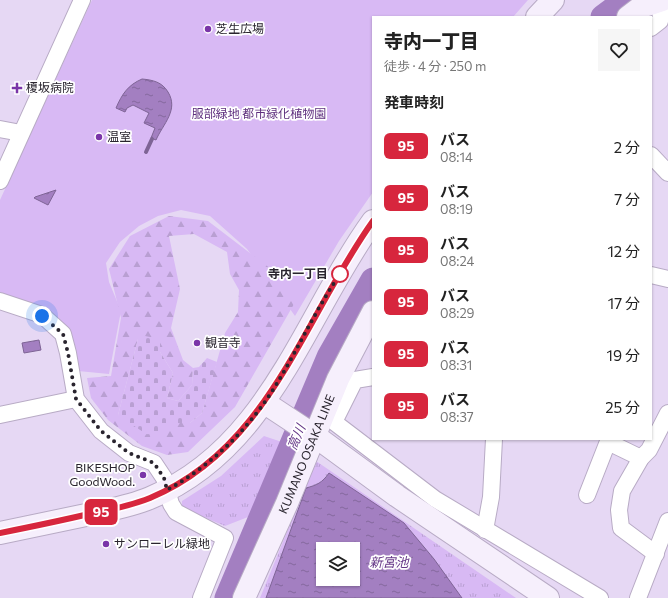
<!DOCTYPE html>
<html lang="ja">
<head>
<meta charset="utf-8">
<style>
	body { margin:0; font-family:Commissioner,"Noto Sans JP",sans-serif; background:#f6f6f6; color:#222; height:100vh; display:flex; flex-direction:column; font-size:15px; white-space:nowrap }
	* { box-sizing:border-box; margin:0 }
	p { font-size:13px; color:#767676 }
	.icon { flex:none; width:22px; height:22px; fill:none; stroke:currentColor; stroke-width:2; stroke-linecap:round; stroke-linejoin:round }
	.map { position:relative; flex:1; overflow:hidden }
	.drawer { position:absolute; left:372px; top:16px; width:280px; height:424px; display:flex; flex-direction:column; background:#fff; border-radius:0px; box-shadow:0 1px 3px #0004 }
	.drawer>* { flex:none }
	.badge { padding:0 8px; border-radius:6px; font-size:14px; line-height:26px }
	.tools { position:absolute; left:316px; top:542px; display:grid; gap:8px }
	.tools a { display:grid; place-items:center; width:44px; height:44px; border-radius:0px; background:#fff; box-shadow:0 1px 3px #0004; font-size:20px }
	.you { position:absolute; width:20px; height:20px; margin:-10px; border:3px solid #fff; border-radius:50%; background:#1a73e8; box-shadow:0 0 0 6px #1a73e833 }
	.map>.badge { position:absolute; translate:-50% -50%; box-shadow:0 0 0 2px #fff }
	h2 { padding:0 12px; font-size:15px; line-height:36px }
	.round { display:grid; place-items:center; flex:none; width:42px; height:42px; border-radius:0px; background:#f6f6f6 }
	.head { display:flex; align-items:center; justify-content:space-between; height:68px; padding:0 12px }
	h1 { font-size:19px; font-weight:800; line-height:30px }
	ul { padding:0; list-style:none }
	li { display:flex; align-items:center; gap:12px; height:52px; padding:0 12px }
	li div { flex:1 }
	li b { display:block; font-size:15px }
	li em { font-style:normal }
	li .badge { min-width:44px; font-weight:700; text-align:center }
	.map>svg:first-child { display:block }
	.green { fill:#d8b9f4 }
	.forest { fill:url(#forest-firs); fill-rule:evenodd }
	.cemetery { fill:url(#cemetery-stones) }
	.park { fill:url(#park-tufts); fill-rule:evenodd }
	.water { fill:url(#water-ripples); stroke:#7e6495; fill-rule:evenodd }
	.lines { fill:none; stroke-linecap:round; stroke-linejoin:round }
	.stream { stroke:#7e6495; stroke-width:4 }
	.river { stroke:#a37fc1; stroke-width:25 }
	.street-casing { stroke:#b8abc5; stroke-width:18 }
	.secondary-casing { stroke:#b8abc5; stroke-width:24 }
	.street { stroke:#fff; stroke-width:16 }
	.secondary { stroke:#f6effc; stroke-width:22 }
	.line-casing { stroke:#fff; stroke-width:9 }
	.line { stroke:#d7263d; stroke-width:6 }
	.walk { stroke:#29242e; stroke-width:4; stroke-dasharray:0 7.2 }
	.poi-dot { fill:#7a35a8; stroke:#fff; stroke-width:1.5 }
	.stop-dot { fill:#fff; stroke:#d7263d; stroke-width:2 }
	.labels { text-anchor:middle; stroke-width:3.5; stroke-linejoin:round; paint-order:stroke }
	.poi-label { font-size:12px; fill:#29242e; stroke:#fff; text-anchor:start }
	.park-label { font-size:12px; fill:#5e2f7e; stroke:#fff }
	.stop-label { font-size:12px; font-weight:bold; fill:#29242e; stroke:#fff; text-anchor:end }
	.street-label { font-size:12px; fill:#29242e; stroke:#fff }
	.water-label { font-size:13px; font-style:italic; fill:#653787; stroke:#fff }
</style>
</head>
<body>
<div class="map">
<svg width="668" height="598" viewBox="0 0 668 598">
	<defs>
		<pattern id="forest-firs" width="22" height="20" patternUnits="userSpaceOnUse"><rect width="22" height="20" fill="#d8b9f4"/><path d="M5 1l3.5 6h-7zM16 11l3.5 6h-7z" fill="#b99fd2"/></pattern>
		<pattern id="cemetery-stones" width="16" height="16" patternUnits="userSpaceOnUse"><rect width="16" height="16" fill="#d8b9f4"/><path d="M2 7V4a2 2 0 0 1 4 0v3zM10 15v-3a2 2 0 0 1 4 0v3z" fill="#b99fd2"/></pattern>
		<pattern id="park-tufts" width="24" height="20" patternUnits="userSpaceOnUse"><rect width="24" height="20" fill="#d8b9f4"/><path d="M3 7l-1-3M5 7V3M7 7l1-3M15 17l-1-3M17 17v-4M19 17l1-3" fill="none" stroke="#b99fd2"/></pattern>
		<pattern id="water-ripples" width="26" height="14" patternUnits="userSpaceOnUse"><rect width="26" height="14" fill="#a37fc1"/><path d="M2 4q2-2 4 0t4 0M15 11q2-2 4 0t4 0" fill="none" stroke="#85689d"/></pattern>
	</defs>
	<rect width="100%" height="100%" fill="#e6d8f4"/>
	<polygon class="green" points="92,0 528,0 513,17 373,17 373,192 339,241 295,316 247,249 210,216 181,210 158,216 139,226 120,242 106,263 109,282 121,311 109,374 78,371 70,330 47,309 0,293 0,200"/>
	<path class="forest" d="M169 216 208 221 284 279 294 304 235 407 188 452 167 455 142 446 108 420 91 398 87 378 111 376 121 318 109 269 130 236ZM194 234 227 252 230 274 239 290 238 312 225 333 202 413 190 423H172L118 415 138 339H160V352L173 373 167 398 178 401 192 385 193 368 183 360 171 328 180 289 169 236Z"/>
	<polygon class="cemetery" points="145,336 160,339 160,352 173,373 167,398 178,401 192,385 193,368 199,367 207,358 217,362 202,413 190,423 172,423 152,438 118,415 138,339"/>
	<g class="park">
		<polygon points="264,436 282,442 278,458 248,517 225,526 182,508 182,501 221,476"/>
		<path d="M316 461 516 598H260ZM323 549H353V579H323Z"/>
	</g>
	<g class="water">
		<path d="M142 79C153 80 162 82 168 92 179 110 163 124 156 140L151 138 155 128 144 123 149 113 133 105 127 108 125 112 116 108C122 94 128 85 142 79Z"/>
		<polygon points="56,190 48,205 34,198 35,197"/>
		<polygon points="39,340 41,350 24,353 22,343"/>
		<path d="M329 473 404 523 434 559 462 598H266L306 488C317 485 322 483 329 473ZM323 549H353V579H323Z"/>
	</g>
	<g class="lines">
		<polyline class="stream" points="146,152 152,139"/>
		<g class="river">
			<polyline points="603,17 626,0"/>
			<polyline points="227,598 329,357 373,280"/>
		</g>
		<g class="street-casing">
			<g id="street">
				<polyline points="651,28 660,21 663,0"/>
				<polyline points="0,129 21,133"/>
				<polyline points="651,155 668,173"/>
				<polyline points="0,181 82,0"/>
				<polyline points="651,275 668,279"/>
				<polyline points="0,301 42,315 63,334 68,353 76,399 101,431 129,453 154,463 164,478 171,504 176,512 225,538 201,598"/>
				<polyline points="373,377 355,380 334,422 435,499 600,598"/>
				<polyline points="0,415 76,399"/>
				<polyline points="608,442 641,458"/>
				<polyline points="587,495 609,439"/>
				<polyline points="485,530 491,497 494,439"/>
				<polyline points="656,554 621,528 619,510 622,491 641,458 649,450 668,413"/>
				<polyline points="638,598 668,521"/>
			</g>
		</g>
		<g class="secondary-casing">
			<g id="secondary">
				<polyline points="537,17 553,0"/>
				<polyline points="628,17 641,7 662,0"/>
				<polyline points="265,403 315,436 397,496 548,598"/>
				<path d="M0 533C29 527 57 521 86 515 107 510 129 507 150 498 269 449 304 317 373 221"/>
				<path id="s1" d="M244 598 287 503 338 379 373 312"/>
			</g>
		</g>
		<use href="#street" class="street"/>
		<use href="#secondary" class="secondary"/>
	</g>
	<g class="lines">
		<g class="line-casing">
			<path id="line" d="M0 533C30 527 59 521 89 514 110 510 130 506 150 498 269 449 304 317 373 221"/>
		</g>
		<use href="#line" class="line"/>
		<path class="walk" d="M42 316 63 334 68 353 76 399 101 431 129 453 154 463 164 478 167 490C212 465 249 429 276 385 298 349 316 309 340 274"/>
	</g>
	<g class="poi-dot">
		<circle cx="208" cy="29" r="4"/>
		<path d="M15 82h4v4h4v4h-4v4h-4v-4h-4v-4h4z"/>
		<circle cx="99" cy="137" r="4"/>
		<circle cx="197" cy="343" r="4"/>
		<circle cx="143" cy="475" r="4"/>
		<circle cx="106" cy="544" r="4"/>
	</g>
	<circle class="stop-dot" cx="340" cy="274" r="8"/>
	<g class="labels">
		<g class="poi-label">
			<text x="216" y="33">芝生広場</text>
			<text x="26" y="92">榎坂病院</text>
			<text x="107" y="141">温室</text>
			<text x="205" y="347">観音寺</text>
			<text x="135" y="472" text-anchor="end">BIKESHOP<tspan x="135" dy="14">GoodWood.</tspan></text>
			<text x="114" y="548">サンローレル緑地</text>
		</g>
		<g class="park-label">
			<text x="259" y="118">服部緑地 都市緑化植物園</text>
		</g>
		<g class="stop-label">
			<text x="328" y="278">寺内一丁目</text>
		</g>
		<g class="street-label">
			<text dy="4" stroke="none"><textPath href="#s1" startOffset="157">KUMANO OSAKA LINE</textPath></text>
		</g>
		<g class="water-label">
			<text transform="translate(296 437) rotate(-67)" y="5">高川</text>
			<text x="389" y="567">新宮池</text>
		</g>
	</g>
</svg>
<div class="tools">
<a><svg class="icon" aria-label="layers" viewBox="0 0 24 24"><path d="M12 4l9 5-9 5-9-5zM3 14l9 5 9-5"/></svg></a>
</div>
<div class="you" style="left:42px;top:316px"></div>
<b class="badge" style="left:101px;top:512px;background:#d7263d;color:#fff">95</b>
<section class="drawer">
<div class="head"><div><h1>寺内一丁目</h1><p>徒歩 · 4 分 · 250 m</p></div><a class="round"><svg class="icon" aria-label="heart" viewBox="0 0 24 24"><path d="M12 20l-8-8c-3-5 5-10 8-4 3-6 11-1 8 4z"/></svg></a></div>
<h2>発車時刻</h2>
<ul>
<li><span class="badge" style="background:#d7263d;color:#fff">95</span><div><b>バス</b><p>08:14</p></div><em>2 分</em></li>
<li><span class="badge" style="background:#d7263d;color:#fff">95</span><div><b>バス</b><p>08:19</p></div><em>7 分</em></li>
<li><span class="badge" style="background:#d7263d;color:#fff">95</span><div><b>バス</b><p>08:24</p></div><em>12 分</em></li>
<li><span class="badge" style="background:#d7263d;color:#fff">95</span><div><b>バス</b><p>08:29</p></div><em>17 分</em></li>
<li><span class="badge" style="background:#d7263d;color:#fff">95</span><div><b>バス</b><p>08:31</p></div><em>19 分</em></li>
<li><span class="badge" style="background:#d7263d;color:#fff">95</span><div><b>バス</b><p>08:37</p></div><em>25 分</em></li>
</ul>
</section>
</div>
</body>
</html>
